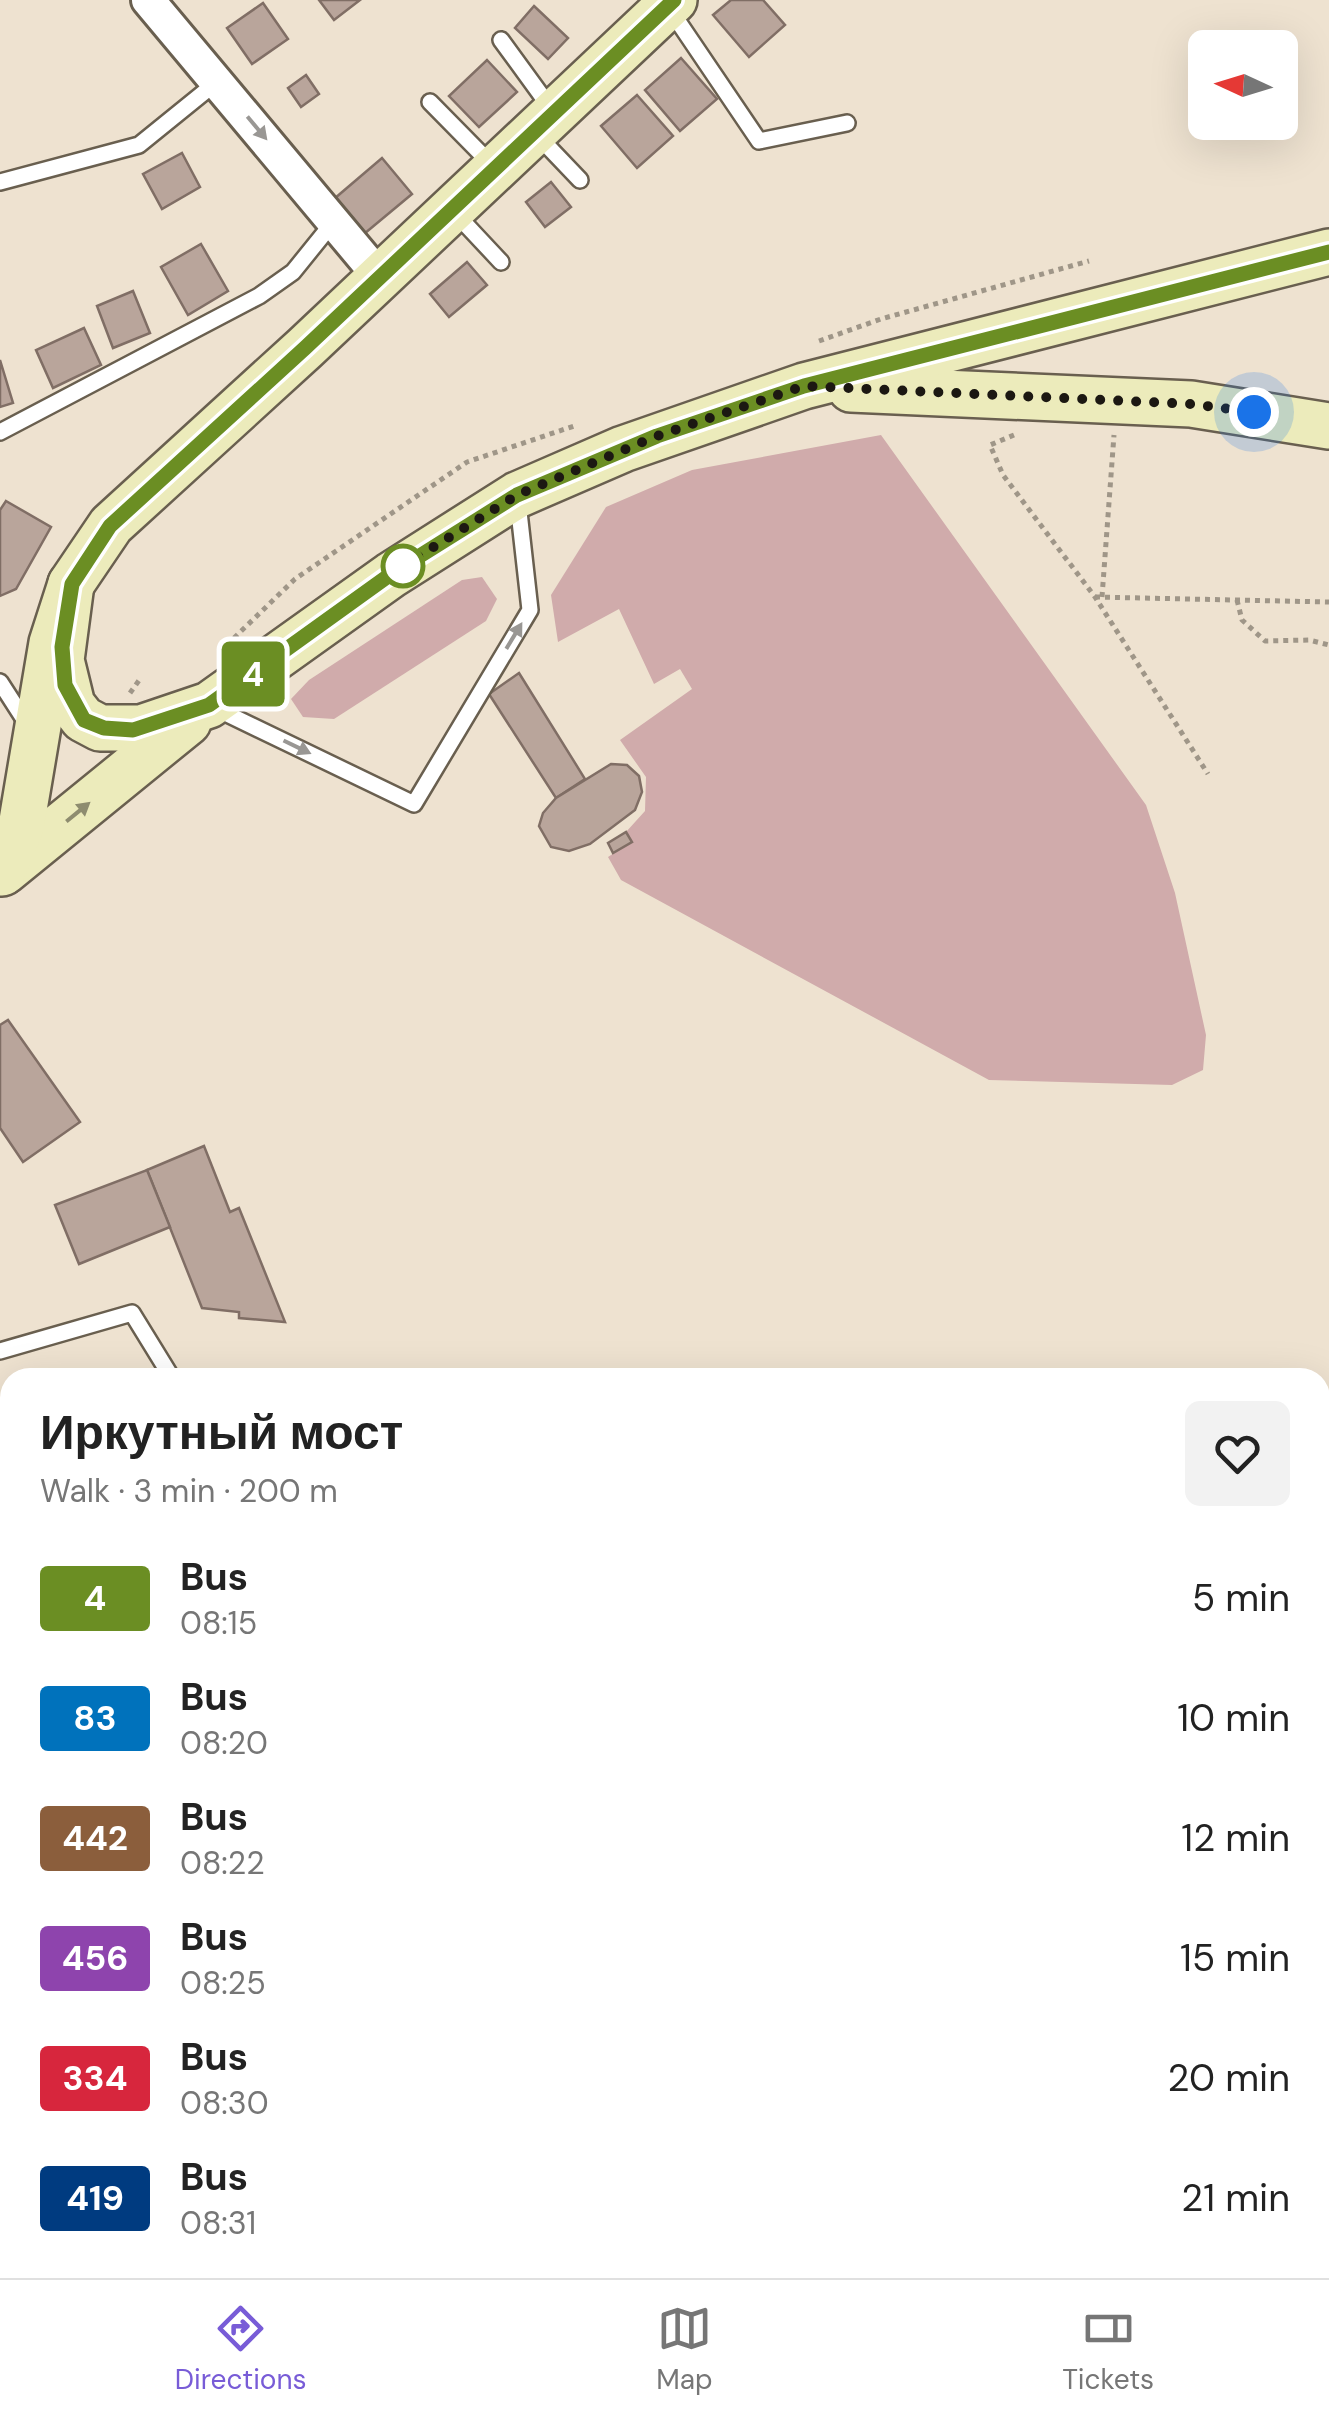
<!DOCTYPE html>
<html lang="en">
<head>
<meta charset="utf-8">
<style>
	body { margin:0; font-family:"DM Sans",sans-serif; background:#f2f2f2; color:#222; height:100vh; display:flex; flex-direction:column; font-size:38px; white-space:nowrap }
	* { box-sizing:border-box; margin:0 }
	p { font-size:32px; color:#767676 }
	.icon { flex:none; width:55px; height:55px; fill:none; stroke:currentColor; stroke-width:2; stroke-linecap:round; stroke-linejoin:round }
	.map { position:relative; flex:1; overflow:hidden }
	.details { position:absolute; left:0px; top:1368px; width:1330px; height:912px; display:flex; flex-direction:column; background:#fff; border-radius:30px 30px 0 0; box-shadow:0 10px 40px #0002 }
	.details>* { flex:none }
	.badge { padding:0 20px; border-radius:8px; font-size:35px; line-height:65px }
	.needle { width:65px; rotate:274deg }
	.fabs { position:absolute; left:1188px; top:30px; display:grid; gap:20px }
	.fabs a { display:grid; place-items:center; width:110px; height:110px; border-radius:15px; background:#fff; box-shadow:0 10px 40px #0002; font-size:50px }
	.you { position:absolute; width:50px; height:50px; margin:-25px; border:8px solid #fff; border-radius:50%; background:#1a73e8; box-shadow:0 0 0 15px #1a73e833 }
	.map>.badge { position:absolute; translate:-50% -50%; box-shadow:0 0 0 5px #fff }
	.round { display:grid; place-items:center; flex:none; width:105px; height:105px; border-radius:15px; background:#f2f2f2 }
	.summary { display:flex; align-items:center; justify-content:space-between; height:170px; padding:0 40px }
	h1 { font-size:48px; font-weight:700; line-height:75px }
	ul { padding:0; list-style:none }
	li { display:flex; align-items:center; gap:30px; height:120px; padding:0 40px }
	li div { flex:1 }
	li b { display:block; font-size:38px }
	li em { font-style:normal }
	li .badge { min-width:110px; font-weight:700; text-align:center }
	.dock { display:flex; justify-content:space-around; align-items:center; height:140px; border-top:2px solid #e0e0e0; background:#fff; font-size:28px; color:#767676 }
	.dock a { display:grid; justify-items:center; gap:5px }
	.dock .selected { color:#785cd7 }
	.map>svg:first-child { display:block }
	.green { fill:#d0abab }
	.water { fill:#7b9472 }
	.building { fill:#b9a59b; stroke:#806e65; stroke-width:2.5 }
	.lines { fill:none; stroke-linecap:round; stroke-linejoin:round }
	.lane-casing { stroke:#695f4f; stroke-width:20 }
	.street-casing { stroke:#695f4f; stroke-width:38 }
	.secondary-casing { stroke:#695f4f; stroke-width:50 }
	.path { stroke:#9f9688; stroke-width:5; stroke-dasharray:5 5; stroke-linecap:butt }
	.lane { stroke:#fff; stroke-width:15 }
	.street { stroke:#fff; stroke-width:32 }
	.secondary { stroke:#ecebbb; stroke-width:45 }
	.oneway { fill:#999794 }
	.oneway2 { fill:#8e8c6f }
	.line-casing { stroke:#fff; stroke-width:22 }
	.line { stroke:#6b8e23; stroke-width:15 }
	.walk { stroke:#1c1812; stroke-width:10; stroke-dasharray:0 18 }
	.stop-dot { fill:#fff; stroke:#6b8e23; stroke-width:5 }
</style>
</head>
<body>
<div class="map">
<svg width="1329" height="2278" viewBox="0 0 1329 2278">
	<rect width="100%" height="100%" fill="#eee2d0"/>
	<g class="green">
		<polygon points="881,435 1146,805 1175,893 1206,1035 1203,1070 1172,1085 989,1080 621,880 608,857 631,842 626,832 645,811 646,777 620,740 692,689 680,669 654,684 619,609 558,642 551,595 606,507 692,470"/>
		<polygon points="482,577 497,599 486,621 334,719 303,717 291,699 309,680 462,580"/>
	</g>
	<polygon class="water" points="1329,2173 1329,2278 1113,2278 1130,2270 1320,2270 1320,2177"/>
	<g class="building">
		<polygon points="319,0 360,0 334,20"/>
		<polygon points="731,0 763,0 785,25 749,57 713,15"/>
		<polygon points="263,3 288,39 252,64 227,28"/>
		<polygon points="534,6 568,38 548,59 515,28"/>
		<polygon points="681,58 717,99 680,131 645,90"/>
		<polygon points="487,60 517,92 479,127 449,96"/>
		<polygon points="306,75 319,94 301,107 288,88"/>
		<polygon points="637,95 673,136 637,168 601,126"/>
		<polygon points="182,153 200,187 162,209 143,174"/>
		<polygon points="382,158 412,194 364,234 334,199"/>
		<polygon points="551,182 571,207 545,227 526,202"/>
		<polygon points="201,244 228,291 188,315 161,267"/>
		<polygon points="467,262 487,285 449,317 430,294"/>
		<polygon points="133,291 150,333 113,348 97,306"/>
		<polygon points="84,328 101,365 53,388 36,350"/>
		<polygon points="0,360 13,403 0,407"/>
		<polygon points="6,501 51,527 16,589 0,596 0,510"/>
		<polygon points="519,673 585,779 556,798 489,694"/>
		<polygon points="611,764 627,765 639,776 642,792 635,810 590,844 569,851 551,847 539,826 543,813 556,798"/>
		<polygon points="626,832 632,842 613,853 608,843"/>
		<polygon points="8,1020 80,1122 23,1162 0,1128 0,1025"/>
		<polygon points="204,1146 230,1212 239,1208 285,1322 239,1318 239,1312 202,1308 147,1170"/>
		<polygon points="147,1170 170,1227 79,1264 55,1205"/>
		<rect x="1320" y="1430" width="9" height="584"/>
		<polygon points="0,1488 10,1510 10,1567 0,1571"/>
		<polygon points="254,2270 437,2270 424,2278 240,2278"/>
	</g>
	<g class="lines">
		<g class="lane-casing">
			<g id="lane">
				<polyline points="671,11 759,141 847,123"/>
				<polyline points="501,40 552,110"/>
				<polyline points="430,102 493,166"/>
				<polyline points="538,136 580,180"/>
				<polyline points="0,182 139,145 218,81"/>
				<polyline points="456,214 501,262"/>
				<polyline points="0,432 259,296 293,272 335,220"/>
				<polyline points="0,682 29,727"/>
				<polyline points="217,709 414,804 530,610 518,503"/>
				<polyline points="0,1351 132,1313 172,1378"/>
				<polyline points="0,1686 10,1682"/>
				<polyline points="0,1850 10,1843"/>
				<polyline points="0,2224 10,2226"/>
				<polyline points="612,2270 615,2278"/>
			</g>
		</g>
		<g class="street-casing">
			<g id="street">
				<polyline points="148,0 378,275"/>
				<polyline points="1320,2088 1329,2084"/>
				<polyline points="907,2278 924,2270"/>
			</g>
		</g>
		<g class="secondary-casing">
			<g id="secondary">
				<polyline points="851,389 1191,404 1329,426"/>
				<polyline points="71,584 61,660 72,705 83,719 100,728 141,728 209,705 391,575 517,495 623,449 804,386 1329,252"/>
				<polyline points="5,871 188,722"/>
				<polyline points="2,873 21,827 52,643 71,584 111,525 305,348 674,0"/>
			</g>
		</g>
		<g class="path">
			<polyline points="819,341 881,319 1089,261"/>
			<polyline points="1014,435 990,445 1003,475 1095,597 1208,774"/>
			<polyline points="1095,597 1329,602"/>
			<polyline points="1102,597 1114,435"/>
			<polyline points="1237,600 1242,620 1265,641 1309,640 1329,645"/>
			<polyline points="234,638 295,579 467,462 577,425"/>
			<polyline points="130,693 140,679"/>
			<polyline points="97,2278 100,2277"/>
		</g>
		<use href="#lane" class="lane"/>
		<use href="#street" class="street"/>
		<use href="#secondary" class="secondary"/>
	</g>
	<defs><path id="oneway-solid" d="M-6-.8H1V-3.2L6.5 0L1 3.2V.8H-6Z" transform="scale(2.5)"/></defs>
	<g class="oneway">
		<use href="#oneway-solid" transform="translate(257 128) rotate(50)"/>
		<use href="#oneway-solid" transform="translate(514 636) rotate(-59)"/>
		<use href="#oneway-solid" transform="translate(297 747) rotate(26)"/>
	</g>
	<use class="oneway2" href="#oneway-solid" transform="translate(78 812) rotate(-39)"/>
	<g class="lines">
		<g class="line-casing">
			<polyline id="line" points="674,0 305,348 110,526 72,584 62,647 65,685 84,720 104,728 133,730 209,705 391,574 517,495 657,436 804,386 1329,252"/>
		</g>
		<use href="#line" class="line"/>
		<polyline class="walk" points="403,566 517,495 657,436 804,386 1191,404 1254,412"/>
	</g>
	<circle class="stop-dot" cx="403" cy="566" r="20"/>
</svg>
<div class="fabs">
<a><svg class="needle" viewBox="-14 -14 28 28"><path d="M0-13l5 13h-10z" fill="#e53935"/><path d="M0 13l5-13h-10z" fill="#767676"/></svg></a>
</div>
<div class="you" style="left:1254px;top:412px"></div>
<b class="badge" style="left:253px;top:674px;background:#6b8e23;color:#fff">4</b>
<section class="details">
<div class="summary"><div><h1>Иркутный мост</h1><p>Walk · 3 min · 200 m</p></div><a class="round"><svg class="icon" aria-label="heart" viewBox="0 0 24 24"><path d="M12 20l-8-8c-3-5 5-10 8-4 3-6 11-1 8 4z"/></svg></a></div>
<ul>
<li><span class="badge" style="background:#6b8e23;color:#fff">4</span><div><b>Bus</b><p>08:15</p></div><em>5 min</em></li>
<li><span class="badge" style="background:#0072bc;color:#fff">83</span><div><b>Bus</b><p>08:20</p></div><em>10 min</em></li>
<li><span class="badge" style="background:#8b5e3c;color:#fff">442</span><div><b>Bus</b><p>08:22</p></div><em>12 min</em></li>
<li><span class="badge" style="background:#8e44ad;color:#fff">456</span><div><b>Bus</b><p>08:25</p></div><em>15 min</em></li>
<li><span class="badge" style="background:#d7263d;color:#fff">334</span><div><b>Bus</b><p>08:30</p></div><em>20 min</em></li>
<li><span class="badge" style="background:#003b80;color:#fff">419</span><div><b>Bus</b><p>08:31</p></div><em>21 min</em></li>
</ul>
</section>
</div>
<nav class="dock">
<a class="selected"><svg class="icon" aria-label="directions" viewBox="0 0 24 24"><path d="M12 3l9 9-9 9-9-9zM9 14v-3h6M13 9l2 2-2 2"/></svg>Directions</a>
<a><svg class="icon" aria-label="map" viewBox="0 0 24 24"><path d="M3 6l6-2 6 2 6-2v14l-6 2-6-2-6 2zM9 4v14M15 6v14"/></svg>Map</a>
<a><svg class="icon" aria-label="tickets" viewBox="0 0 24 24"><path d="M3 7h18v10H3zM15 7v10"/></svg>Tickets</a>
</nav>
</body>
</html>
